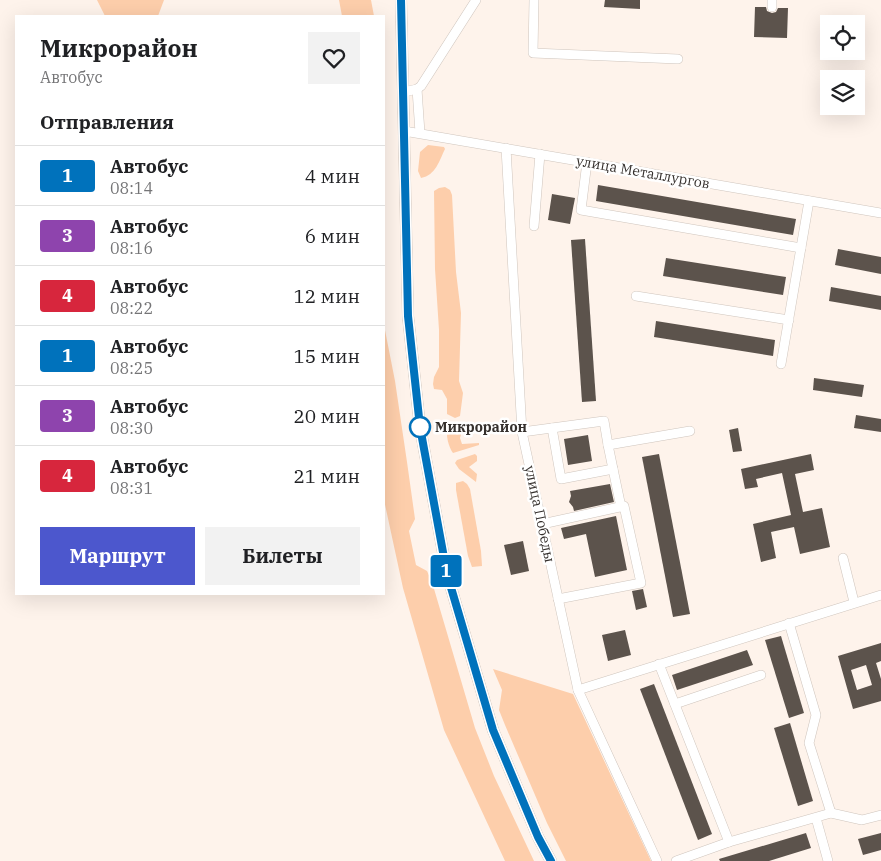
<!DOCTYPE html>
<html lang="ru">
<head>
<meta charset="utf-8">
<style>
	body { margin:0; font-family:"IBM Plex Serif",serif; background:#f2f2f2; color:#202124; height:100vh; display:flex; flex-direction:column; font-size:19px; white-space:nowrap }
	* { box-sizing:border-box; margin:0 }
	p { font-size:16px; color:#757577 }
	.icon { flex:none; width:28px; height:28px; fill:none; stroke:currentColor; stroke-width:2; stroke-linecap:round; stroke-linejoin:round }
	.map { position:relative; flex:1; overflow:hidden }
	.sheet { position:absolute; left:15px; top:15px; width:370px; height:580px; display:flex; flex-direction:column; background:#fff; border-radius:0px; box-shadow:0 5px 20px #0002 }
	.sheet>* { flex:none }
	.badge { padding:0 10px; border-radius:4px; font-size:18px; line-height:32px }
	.tools { position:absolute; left:820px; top:15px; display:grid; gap:10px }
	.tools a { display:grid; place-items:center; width:45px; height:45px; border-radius:0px; background:#fff; box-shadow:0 5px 20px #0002; font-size:25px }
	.map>.badge { position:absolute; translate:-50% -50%; box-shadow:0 0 0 2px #fff }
	h2 { padding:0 25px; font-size:19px; line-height:45px }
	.round { display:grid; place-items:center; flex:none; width:52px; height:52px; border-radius:0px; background:#f2f2f2 }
	.head { display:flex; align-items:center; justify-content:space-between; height:85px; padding:0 25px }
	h1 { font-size:24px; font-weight:800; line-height:38px }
	.primary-button { display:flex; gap:10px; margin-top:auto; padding:10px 25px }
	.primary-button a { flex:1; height:58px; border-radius:0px; background:#4c57cd; color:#fff; font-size:20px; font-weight:800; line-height:58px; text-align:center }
	.primary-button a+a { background:#f2f2f2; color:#202124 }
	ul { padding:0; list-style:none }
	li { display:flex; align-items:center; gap:15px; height:60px; padding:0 25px; border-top:1px solid #e0e0e0 }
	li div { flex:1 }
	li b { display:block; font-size:19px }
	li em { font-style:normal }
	li .badge { min-width:55px; font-weight:700; text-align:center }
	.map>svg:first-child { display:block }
	.green { fill:#fdceab }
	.building { fill:#5c534c; fill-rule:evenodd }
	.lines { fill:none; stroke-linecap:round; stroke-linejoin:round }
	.minor-casing { stroke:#cfc5bd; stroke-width:10 }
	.major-casing { stroke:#cfc5bd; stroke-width:12 }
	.minor { stroke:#fff; stroke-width:9 }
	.major { stroke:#fff; stroke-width:11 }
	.line-casing { stroke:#fff; stroke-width:11 }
	.line { stroke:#0072bc; stroke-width:8 }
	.stop-dot { fill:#fff; stroke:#0072bc; stroke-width:2.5 }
	.labels { text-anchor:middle; stroke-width:5; stroke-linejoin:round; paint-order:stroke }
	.street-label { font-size:14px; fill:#35302d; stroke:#fff }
	.stop-label { font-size:14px; font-weight:bold; fill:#35302d; stroke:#fff; text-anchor:start }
</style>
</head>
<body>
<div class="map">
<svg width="881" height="861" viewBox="0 0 881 861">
	<rect width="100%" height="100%" fill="#fef3eb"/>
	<g class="green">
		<polygon points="97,0 164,0 158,16 105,16"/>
		<polygon points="339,0 371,0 374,16 342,16"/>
		<path d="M428 145 444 147 445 149C439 161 436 175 421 178L418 171 420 152Z"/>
		<polygon points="445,187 450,190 452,195 456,272 461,313 459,381 463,393 460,416 455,418 447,414 447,399 442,390 434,389 433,384 434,377 439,367 439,330 435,269 434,191 439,188"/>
		<polygon points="384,325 395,381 407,462 415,519 409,531 416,565 427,571 432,582 475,728 494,776 534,861 505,861 444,730 403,588 384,500"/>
		<path d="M453 426 463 427 460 438 462 444 479 443V445L453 453C449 448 445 434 448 428Z"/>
		<polygon points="475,454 477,456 477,461 469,467 477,474 476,482 459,469 455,463 457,460"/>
		<polygon points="463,481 467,484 470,489 481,551 482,566 472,567 468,556 456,490 456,483"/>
		<polygon points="493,669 573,694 651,861 566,861 547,823 505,725 499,710 502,690"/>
	</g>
	<g class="building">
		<polygon points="605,0 640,0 640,9 604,7"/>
		<polygon points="755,7 766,7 767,11 772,13 776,12 778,8 788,8 787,38 754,37"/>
		<polygon points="598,185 796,219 793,235 596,201"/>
		<polygon points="552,194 575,198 570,224 548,220"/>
		<polygon points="585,239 596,401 582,402 571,240"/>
		<polygon points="838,249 881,257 881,274 835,265"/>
		<polygon points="666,258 786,277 783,295 663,276"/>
		<polygon points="831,287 881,296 881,310 829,301"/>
		<polygon points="656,321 775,340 773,356 654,337"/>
		<polygon points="814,378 864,385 862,397 813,390"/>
		<polygon points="856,415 881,419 881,432 854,428"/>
		<polygon points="738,428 742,451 733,452 729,430"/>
		<polygon points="588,435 592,461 568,465 564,439"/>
		<polygon points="659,454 690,614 673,617 642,457"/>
		<polygon points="811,454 814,470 795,474 803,512 822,508 830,547 800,554 794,527 771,532 776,558 761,562 753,524 791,515 782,473 756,479 758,487 745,489 741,469"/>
		<polygon points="610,484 614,502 574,511 573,507 569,502 571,496 570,491"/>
		<polygon points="616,516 627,570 595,577 586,534 564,539 561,528"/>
		<polygon points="523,541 529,571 511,575 504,545"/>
		<polygon points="643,589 647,607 636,610 632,591"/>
		<polygon points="625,630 631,655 608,661 602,635"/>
		<polygon points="781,636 804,713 789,718 765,640"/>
		<path d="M881 643V661L876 663 881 679V701L853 709 838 656ZM866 665 872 685 857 690 851 670Z"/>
		<polygon points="747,650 753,665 677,690 672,675"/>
		<polygon points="654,684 712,834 698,840 640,689"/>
		<polygon points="790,723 813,801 798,806 774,728"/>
		<polygon points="806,833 811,848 769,861 720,861 719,859"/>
		<polygon points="881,833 881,850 863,855 858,839"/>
	</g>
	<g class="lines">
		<g class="minor-casing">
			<g id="minor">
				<polyline points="534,0 533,53 678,59"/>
				<polyline points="772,7 772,0"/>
				<polyline points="417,89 420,133"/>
				<polyline points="404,92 417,89 421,86 476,0"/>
				<polyline points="404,131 881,213"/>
				<polyline points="506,148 522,432 578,690 657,861"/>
				<polyline points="587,162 581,210 801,248"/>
				<polyline points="534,226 540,154"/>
				<polyline points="636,296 789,320"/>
				<polyline points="781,364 809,201"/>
				<polyline points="552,428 561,479 613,469 608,445"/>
				<polyline points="522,432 604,421 608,445 690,431"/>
				<polyline points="613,469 621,507"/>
				<polyline points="542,524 624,506 641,583 558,599"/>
				<polyline points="843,558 854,602"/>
				<polyline points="789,623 816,715 809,743 831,813"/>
				<polyline points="659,664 729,842"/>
				<polyline points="578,690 881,595"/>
				<polyline points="675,704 761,675"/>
				<polyline points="816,818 828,861"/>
				<polyline points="676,861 729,842 831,813 862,820 881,815"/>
			</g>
		</g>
		<g class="major-casing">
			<polyline id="major" points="401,0 408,316 420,427 447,574 493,730 538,837 551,861"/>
		</g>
		<use href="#minor" class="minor"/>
		<use href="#major" class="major"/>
	</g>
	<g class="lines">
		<g class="line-casing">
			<polyline id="line" points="401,0 408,316 420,427 447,574 493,730 538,837 551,861"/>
		</g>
		<use href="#line" class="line"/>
	</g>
	<circle class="stop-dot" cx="420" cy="427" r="10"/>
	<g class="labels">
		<g class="street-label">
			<text transform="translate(643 172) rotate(10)" y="5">улица Металлургов</text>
			<text transform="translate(540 514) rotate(78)" y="5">улица Победы</text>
		</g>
		<g class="stop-label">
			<text x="435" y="432">Микрорайон</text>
		</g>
	</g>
</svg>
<div class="tools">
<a><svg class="icon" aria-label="locate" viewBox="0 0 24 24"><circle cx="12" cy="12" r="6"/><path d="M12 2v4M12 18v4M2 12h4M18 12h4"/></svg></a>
<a><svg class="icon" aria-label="layers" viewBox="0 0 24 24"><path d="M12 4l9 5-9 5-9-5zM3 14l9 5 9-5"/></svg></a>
</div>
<b class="badge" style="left:446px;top:571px;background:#0072bc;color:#fff">1</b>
<section class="sheet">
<div class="head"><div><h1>Микрорайон</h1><p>Автобус</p></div><a class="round"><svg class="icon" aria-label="heart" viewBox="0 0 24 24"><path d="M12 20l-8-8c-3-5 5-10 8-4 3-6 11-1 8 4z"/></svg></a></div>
<h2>Отправления</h2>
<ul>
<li><span class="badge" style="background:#0072bc;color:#fff">1</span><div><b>Автобус</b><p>08:14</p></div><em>4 мин</em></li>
<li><span class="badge" style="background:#8e44ad;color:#fff">3</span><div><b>Автобус</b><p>08:16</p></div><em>6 мин</em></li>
<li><span class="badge" style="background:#d7263d;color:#fff">4</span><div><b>Автобус</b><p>08:22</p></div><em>12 мин</em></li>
<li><span class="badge" style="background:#0072bc;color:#fff">1</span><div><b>Автобус</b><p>08:25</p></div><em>15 мин</em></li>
<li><span class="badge" style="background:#8e44ad;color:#fff">3</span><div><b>Автобус</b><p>08:30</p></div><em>20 мин</em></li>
<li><span class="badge" style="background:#d7263d;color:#fff">4</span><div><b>Автобус</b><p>08:31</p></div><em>21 мин</em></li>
</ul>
<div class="primary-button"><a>Маршрут</a><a>Билеты</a></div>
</section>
</div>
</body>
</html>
